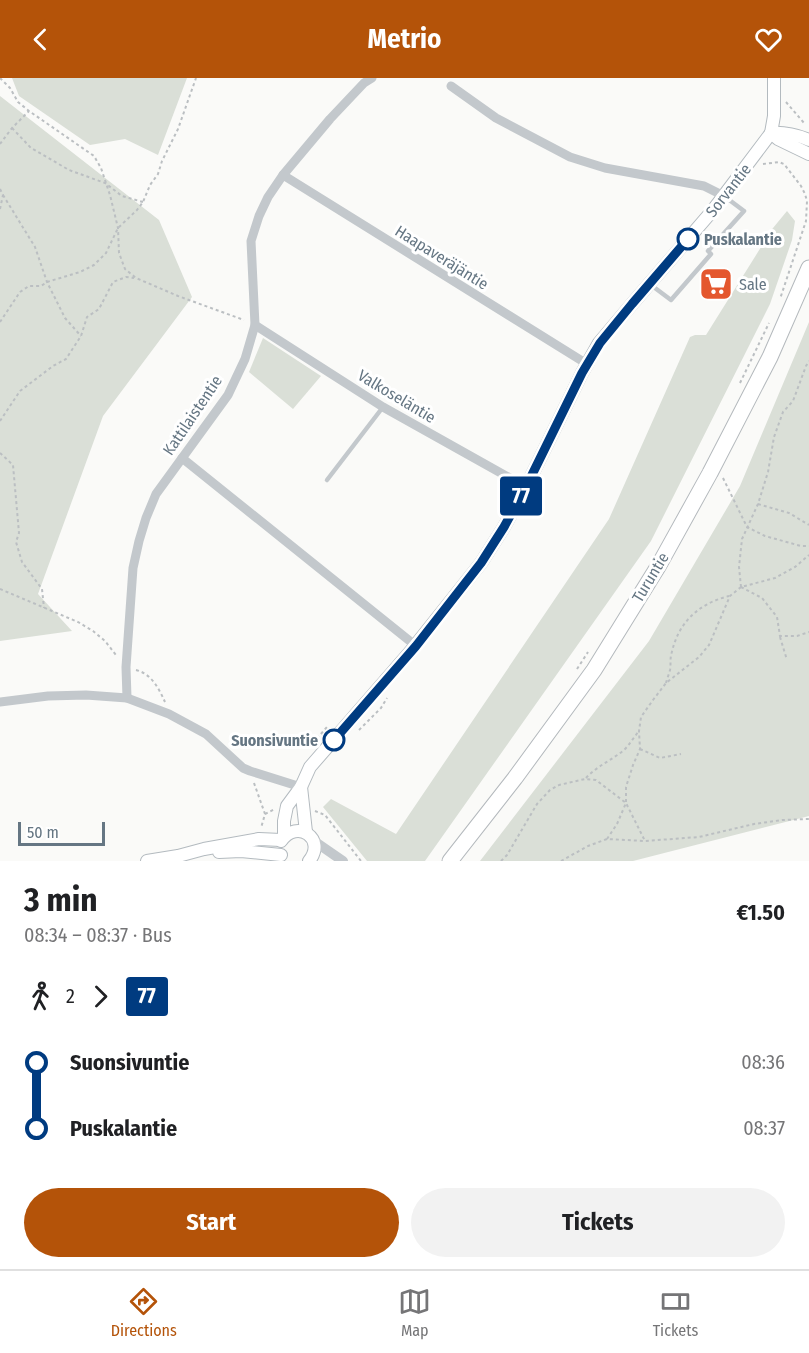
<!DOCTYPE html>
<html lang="en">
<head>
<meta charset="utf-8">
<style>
	body { margin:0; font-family:"Fira Sans Condensed",sans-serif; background:#f2f2f2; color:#202124; height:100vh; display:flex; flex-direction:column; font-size:22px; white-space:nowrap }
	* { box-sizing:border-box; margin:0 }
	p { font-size:20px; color:#757577 }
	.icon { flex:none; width:33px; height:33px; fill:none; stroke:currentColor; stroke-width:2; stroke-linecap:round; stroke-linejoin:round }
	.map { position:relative; height:783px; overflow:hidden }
	.drawer { display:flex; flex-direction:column; background:#fff; flex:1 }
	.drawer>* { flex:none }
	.badge { padding:0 12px; border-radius:4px; font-size:21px; line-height:39px }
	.scale { position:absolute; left:18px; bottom:15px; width:87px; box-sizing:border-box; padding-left:6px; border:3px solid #657683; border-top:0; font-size:16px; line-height:21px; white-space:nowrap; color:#657683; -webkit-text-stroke:4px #fff; paint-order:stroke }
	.map>.badge { position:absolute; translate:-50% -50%; box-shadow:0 0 0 3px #fff }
	.legs { display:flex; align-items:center; gap:9px; height:66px; padding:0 24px; font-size:20px }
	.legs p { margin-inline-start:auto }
	.overview { display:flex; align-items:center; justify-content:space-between; height:102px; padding:0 24px }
	h1 { font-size:33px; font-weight:700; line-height:45px }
	.primary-button { display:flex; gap:12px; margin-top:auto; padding:12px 24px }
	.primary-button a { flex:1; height:69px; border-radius:36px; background:#b45309; color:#fff; font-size:24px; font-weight:700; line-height:69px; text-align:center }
	.primary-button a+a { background:#f2f2f2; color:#202124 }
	ul { padding:0 24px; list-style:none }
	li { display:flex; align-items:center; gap:21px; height:66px; font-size:22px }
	li i { display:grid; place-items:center; width:9px; height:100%; margin:0 8px; background:currentColor }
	li i::after { content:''; width:15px; height:15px; margin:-8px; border:4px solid; border-radius:50%; background:#fff }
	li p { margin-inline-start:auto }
	li:first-child i { background:linear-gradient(#0000 50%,currentColor 0) }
	li:last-child i { background:linear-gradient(currentColor 50%,#0000 0) }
	header { display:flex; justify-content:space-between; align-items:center; height:78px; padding:0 24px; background:#b45309; color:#fff; font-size:27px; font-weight:700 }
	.tabs { display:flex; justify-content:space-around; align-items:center; height:84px; border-top:2px solid #e0e0e0; background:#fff; font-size:16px; color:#757577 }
	.tabs a { display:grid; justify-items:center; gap:3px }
	.tabs .selected { color:#b45309 }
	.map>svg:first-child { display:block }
	.green { fill:#dadfd7 }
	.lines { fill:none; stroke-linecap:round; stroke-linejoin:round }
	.secondary-casing { stroke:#b3babf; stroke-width:14 }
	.trunk-casing { stroke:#b4b9bd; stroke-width:17 }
	.path { stroke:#bbbfc2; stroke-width:2; stroke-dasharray:3 3; stroke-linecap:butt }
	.service { stroke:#c3c8cc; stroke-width:4.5 }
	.minor { stroke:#c3c8cc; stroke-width:9 }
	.tertiary { stroke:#c3c8cc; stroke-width:10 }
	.secondary { stroke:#fff; stroke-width:12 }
	.trunk { stroke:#fff; stroke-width:15 }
	.line-1-casing { stroke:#fff; stroke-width:14 }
	.line-1 { stroke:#003b80; stroke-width:9 }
	.stop-1-dot { fill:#fff; stroke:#003b80; stroke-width:3 }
	.labels { text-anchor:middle; stroke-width:6; stroke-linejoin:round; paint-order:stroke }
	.street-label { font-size:16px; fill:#657683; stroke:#fff }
	.stop-label { font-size:16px; font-weight:bold; fill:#657683; stroke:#fff; text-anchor:start }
	.poi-label { font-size:16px; fill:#657683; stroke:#fff; text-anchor:start }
</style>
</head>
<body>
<header><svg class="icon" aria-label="back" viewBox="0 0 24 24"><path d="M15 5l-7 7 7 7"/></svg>Metrio<svg class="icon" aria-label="heart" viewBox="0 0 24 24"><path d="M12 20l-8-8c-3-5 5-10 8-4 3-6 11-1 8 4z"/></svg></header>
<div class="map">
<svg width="809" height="783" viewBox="0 0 809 783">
	<rect width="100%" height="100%" fill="#fafaf8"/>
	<g class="green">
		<polygon points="12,0 187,0 158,77 125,61 90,67 19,18"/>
		<polygon points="0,18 159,142 192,219 103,338 38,516 72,553 0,563"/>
		<polygon points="787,133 795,143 792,162 770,226 651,463 425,783 367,783 323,729 331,721 396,756 609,441 690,259 695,257 706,257 773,150"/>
		<polygon points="809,244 809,738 633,783 480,783 649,563 740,408"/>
		<polygon points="263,260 321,298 293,331 249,294"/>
	</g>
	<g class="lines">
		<g class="secondary-casing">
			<g id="secondary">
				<polyline points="771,55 778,61 809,76"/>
				<path d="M771 55C784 54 797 57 809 62"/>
				<polyline points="301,709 306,754"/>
				<polyline points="284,758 284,743 287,728 301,709 310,689 410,574 481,485 504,449 526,409 582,295 599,265 632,226 713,132 771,55 774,38 774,0"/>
				<path d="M281 763C297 740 327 761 309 783"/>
				<polyline points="219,774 241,773 281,777"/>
				<polyline points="147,783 178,778 204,771 259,761 281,762"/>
			</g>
		</g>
		<g class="trunk-casing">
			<polyline id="trunk" points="450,783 515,700 594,592 659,487 710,395 770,279 809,190"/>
		</g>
		<g class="path">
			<polyline points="0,0 10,10 18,24 29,33 94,78 101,90 110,117 118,150 119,175 125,191 136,200 178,218 244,242"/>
			<polyline points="786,24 804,45"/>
			<polyline points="12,50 31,70 69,92 105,105 122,118 143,124"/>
			<polyline points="0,66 12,50 29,33"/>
			<polyline points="763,86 779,84 784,86 801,108 805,116 807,123 806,143 780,221"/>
			<polyline points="0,111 3,117 0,131"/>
			<polyline points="3,117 35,169 47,204 65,240 81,258"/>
			<polyline points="0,244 20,214 29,208 41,208 47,204 80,194 94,187 106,175 118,150 137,132 143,124 150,107 158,96 162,83 178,51 196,0"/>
			<polyline points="740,305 769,245"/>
			<polyline points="0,343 20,313 53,288 66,281 81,258 87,239 99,231 113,204 126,199 134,200"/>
			<polyline points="0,375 13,387 19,455 16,464 22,484 42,511 44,530"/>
			<polyline points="723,400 747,449 765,458 801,468 809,468"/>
			<polyline points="758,426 789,435 809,447"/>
			<polyline points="741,509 739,489 742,461 758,426 768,394 774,359 783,334 793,323 806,288 809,283"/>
			<polyline points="741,509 762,520 777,539 780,558 797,558 809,554"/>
			<polyline points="0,511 78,544 93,553 105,563 116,577"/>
			<polyline points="780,559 787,582"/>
			<polyline points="577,591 588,574"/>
			<path d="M136 592C152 596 159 611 165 624"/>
			<path d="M666 605C667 601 669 596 670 592 671 587 670 582 671 578 677 546 697 526 729 518"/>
			<polyline points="359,652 381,630 387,620"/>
			<polyline points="313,665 327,649"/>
			<polyline points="640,671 660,680 681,676"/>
			<path d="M586 700C597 688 612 682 624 672 630 666 634 659 639 653"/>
			<polyline points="254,705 265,736 261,750"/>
			<polyline points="315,733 325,737 361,783"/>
			<polyline points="265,736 275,731"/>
			<polyline points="607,761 617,746 626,725 626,709 633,687 640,671 639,653 641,639 653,622 666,605 699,579 709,567 730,518 741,509 775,500 795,489 809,477"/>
			<polyline points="501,783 507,777 537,726 550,712 559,707 585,701 596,702 626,725 645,763"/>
			<polyline points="561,783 588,768 607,761 645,763 699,759 754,746 782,742 809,741"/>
		</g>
		<g class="service">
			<polyline points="651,207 671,222 711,176 708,173 744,133 724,118"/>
			<polyline points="327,402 383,329"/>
		</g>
		<g class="minor">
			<polyline points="451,8 496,40 570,79 605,90 704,108 724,118"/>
			<polyline points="283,97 587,286"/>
			<polyline points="255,247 383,329 526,409"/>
			<polyline points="182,380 416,568"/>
			<polyline points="127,620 126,589 133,490 139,463 146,440 156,416 228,317 245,281 255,247 251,163 259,138 268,119 283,97 330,41 364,5 372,0"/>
			<polyline points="0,624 48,618 86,617 127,620 169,636 206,656 243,690 250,693 301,709"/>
		</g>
		<polyline class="tertiary" points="314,763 343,783"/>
		<use href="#secondary" class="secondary"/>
		<use href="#trunk" class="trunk"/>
	</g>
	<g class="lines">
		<g class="line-1-casing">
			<polyline id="line-1" points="334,662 416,568 481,485 504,449 526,409 582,295 600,265 632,226 688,161"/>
		</g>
		<use href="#line-1" class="line-1"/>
	</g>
	<defs>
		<g id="supermarket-square" transform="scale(1.725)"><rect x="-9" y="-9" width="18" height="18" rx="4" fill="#e4572e" stroke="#fff"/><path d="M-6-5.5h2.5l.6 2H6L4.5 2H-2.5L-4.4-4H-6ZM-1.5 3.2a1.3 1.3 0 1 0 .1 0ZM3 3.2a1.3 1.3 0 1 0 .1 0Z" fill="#fff"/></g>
	</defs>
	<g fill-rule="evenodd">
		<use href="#supermarket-square" x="716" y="206"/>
	</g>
	<g class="stop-1-dot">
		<circle cx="688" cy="161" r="10"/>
		<circle cx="334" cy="662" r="10"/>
	</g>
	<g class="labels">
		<g class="street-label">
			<text transform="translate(728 112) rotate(-52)" y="6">Sorvantie</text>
			<text transform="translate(442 179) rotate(32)" y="6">Haapaveräjäntie</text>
			<text transform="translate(397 318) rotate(31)" y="6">Valkoseläntie</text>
			<text transform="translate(192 337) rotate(-56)" y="6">Kattilaistentie</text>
			<text transform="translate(650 499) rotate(-59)" y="6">Turuntie</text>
		</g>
		<g class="stop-label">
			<text x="704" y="167">Puskalantie</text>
			<text x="318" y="668" text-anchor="end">Suonsivuntie</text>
		</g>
		<g class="poi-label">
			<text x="739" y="212">Sale</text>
		</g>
	</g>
</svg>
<div class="scale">50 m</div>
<b class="badge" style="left:521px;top:418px;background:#003b80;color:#fff">77</b>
</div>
<section class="drawer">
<div class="overview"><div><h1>3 min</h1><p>08:34 – 08:37 · Bus</p></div><b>€1.50</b></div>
<div class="legs"><svg class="icon" aria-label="walk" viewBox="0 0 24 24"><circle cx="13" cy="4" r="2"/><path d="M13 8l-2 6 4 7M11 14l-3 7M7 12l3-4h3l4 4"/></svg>2<svg class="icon" aria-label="forward" viewBox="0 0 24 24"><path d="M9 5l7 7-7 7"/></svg><b class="badge" style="background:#003b80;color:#fff">77</b></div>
<ul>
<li><i style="color:#003b80"></i><b>Suonsivuntie</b><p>08:36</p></li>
<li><i style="color:#003b80"></i><b>Puskalantie</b><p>08:37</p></li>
</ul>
<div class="primary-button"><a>Start</a><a>Tickets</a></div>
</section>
<nav class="tabs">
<a class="selected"><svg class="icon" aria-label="directions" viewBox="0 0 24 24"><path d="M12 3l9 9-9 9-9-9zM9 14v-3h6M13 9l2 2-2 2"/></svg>Directions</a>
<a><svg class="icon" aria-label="map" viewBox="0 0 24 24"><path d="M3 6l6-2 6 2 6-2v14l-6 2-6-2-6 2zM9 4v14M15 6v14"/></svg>Map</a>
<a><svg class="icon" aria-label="tickets" viewBox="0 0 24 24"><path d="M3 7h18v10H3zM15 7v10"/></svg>Tickets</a>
</nav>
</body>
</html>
